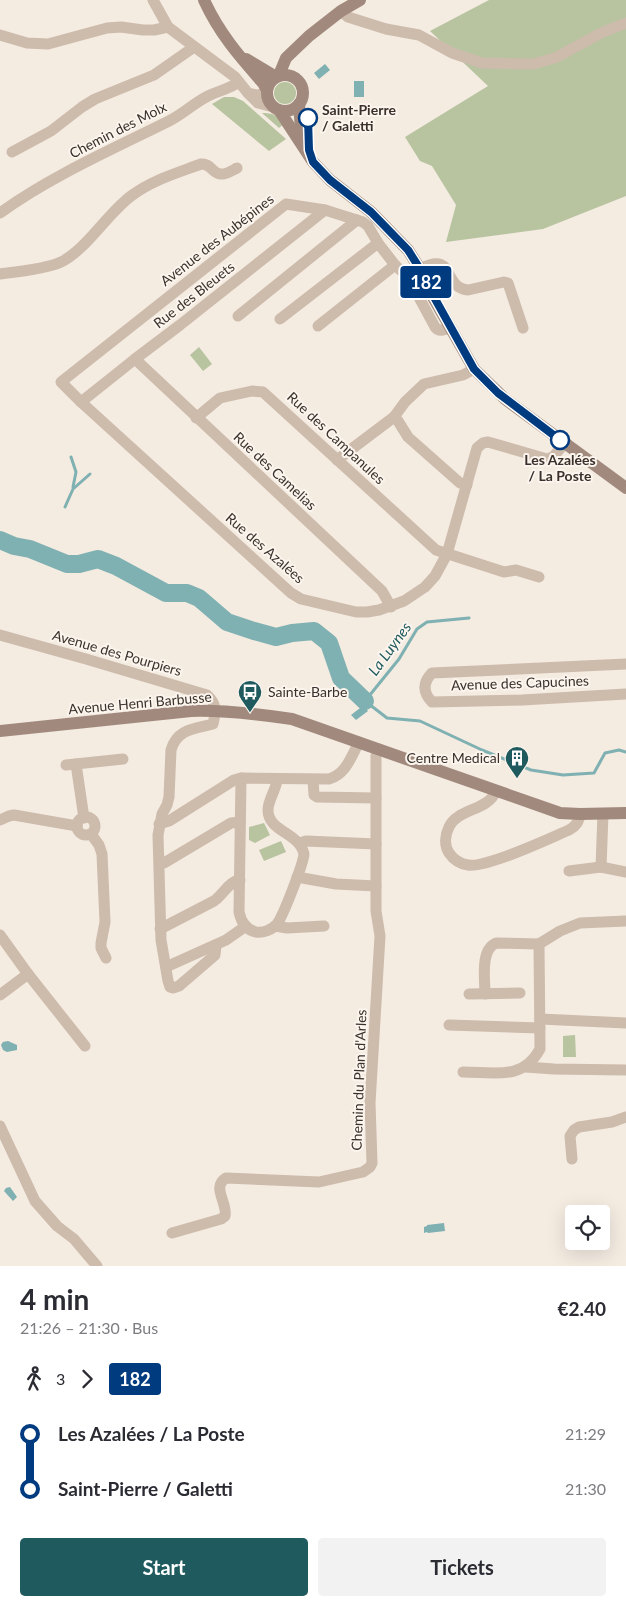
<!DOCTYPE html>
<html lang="en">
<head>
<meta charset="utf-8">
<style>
	body { margin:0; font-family:Lato,sans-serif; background:#f2f2f3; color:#2b2b33; height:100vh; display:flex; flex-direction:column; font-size:19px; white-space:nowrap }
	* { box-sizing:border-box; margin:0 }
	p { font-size:16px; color:#7c7c81 }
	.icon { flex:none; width:28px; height:28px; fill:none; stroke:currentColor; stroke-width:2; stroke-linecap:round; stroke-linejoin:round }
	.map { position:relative; height:1266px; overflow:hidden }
	.panel { display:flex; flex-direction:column; background:#fff; flex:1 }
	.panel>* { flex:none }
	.badge { padding:0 10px; border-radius:4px; font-size:18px; line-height:32px }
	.controls { position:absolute; left:565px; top:1205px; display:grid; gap:10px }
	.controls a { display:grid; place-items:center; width:45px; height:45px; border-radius:5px; background:#fff; box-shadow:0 5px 20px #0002; font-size:25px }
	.map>.badge { position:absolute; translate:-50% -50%; box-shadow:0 0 0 2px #fff }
	.legs { display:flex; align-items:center; gap:8px; height:55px; padding:0 20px; font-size:16px }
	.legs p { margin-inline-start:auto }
	.summary { display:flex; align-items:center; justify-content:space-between; height:85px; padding:0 20px }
	h1 { font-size:28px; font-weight:700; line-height:38px }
	.button { display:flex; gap:10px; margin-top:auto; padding:10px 20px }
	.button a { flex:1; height:58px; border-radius:5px; background:#1f5a5e; color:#fff; font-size:20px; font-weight:700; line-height:58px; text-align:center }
	.button a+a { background:#f2f2f3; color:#2b2b33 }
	ul { padding:0 20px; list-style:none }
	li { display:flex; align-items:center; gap:18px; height:55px; font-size:19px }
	li i { display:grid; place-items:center; width:8px; height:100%; margin:0 6px; background:currentColor }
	li i::after { content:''; width:12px; height:12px; margin:-6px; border:4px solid; border-radius:50%; background:#fff }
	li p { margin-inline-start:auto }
	li:first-child i { background:linear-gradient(#0000 50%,currentColor 0) }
	li:last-child i { background:linear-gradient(currentColor 50%,#0000 0) }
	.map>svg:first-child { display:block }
	.green { fill:#b8c4a0 }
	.water { fill:#7fb0b2 }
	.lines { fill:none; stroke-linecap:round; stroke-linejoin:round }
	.stream { stroke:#7fb0b2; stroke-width:3 }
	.river { stroke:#7fb0b2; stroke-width:18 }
	.street { stroke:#cdbbac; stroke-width:11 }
	.secondary { stroke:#a18a7d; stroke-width:12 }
	.line-1-casing { stroke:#fff; stroke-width:11 }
	.line-1 { stroke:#003b80; stroke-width:8 }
	.stop-1-dot { fill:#fff; stroke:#003b80; stroke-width:2.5 }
	.labels { text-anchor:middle; stroke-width:4; stroke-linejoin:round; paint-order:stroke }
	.stop-label { font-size:14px; font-weight:bold; fill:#3b302b; stroke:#fbf5ee; text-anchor:start }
	.street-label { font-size:14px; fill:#3b302b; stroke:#fbf5ee }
	.poi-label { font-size:14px; fill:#3b302b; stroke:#fbf5ee; text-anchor:start }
	.water-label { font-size:15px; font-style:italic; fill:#1f5a5e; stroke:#fbf5ee }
</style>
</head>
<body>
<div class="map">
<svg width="626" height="1266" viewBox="0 0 626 1266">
	<rect width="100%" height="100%" fill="#f4ebe1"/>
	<g class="green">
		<polygon points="489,0 626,0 626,196 543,229 446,242 456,205 432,166 420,161 405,137 488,86 430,31"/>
		<circle cx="285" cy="93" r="11"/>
		<polygon points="224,97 234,97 243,101 286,139 269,151 212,104"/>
		<path d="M262 113C272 113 278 115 285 123L279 128Z"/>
		<polygon points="199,347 212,364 203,371 190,355"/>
		<polygon points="264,823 270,835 255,843 249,840 249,827"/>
		<polygon points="281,841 286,852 264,861 259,850"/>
		<polygon points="575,1035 576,1057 563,1057 563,1036"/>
	</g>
	<g class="water">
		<polygon points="325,64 330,70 319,79 314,73"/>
		<rect x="354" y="81" width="10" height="16"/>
		<polygon points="364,705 368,711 356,720 351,715"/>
		<polygon points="8,1041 17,1045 17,1050 7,1052 3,1050 1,1045 3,1042"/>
		<polygon points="10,1187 17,1197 13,1201 4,1191 6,1188"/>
		<polygon points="444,1223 445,1231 428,1233 427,1232 424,1233 424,1227 427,1226 427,1225"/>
	</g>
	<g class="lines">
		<g class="stream">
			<polyline points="71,457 76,472 73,487"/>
			<polyline points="65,507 73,489 90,474"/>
			<polyline points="469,618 427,622 417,629 399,659 365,701 387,718 420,721 482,750 531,770 563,775 594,773 605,753 619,750 626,752"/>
		</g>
		<polyline class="river" points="0,540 14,546 30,549 67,564 79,564 98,559 116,566 166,593 187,593 199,598 227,622 254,631 276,637 292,633 314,631 329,643 341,678 365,701"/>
		<g class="street">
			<polyline points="153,0 168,27 235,77 239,82"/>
			<polyline points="341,11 348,17 386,29 419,35 452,53 482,63 533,64 544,61 557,57 603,32 626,23"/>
			<polyline points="0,35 27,43 48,44 107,28 121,27 143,30 154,30 168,27"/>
			<polyline points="266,93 257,95 248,93 258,103 273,107"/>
			<polyline points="12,152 51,131 82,107 95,99 154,75 194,47"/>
			<path d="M0 213C51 176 113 149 169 121 183 114 194 103 208 96 218 91 229 89 239 82L248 93"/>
			<path d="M420 269C456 250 441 287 468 290L504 282 508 283 523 328"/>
			<path d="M0 274C16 272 46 269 61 262 86 250 107 214 131 196 152 180 177 173 201 164 211 163 213 175 222 174 227 174 233 170 237 168"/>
			<polyline points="238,316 357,220"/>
			<polyline points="280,319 378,243"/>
			<polyline points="318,326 395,265"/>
			<path d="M450 327C445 330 439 332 435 327L408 277 395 265 378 243 368 226 363 222 325 210 286 204 61 382 81 402 291 593 301 599 356 612H367L379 610 404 601 425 587 435 576 447 554 477 448 483 443 488 442 547 459 553 457 565 443"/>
			<polyline points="135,359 382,591 391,607"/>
			<polyline points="81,402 135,359 180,325 325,210"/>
			<polyline points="394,417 398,421 408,437 460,483 467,485"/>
			<polyline points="196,418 220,398 252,391 263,392 436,550 504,572 516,570 539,577"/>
			<polyline points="337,460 394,417 405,402 424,384 463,375 474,369"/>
			<path d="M0 635 86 659 207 695C217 704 216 711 213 724 194 729 177 729 171 750L169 797 167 805 162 814 158 835 161 940 168 981 170 987 173 988 179 986 215 955 216 946"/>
			<path d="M626 664 432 673C423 682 422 692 432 702L522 700 626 694"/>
			<polyline points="76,764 84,818"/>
			<polyline points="66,765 123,759"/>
			<path d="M241 778 239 912C241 921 246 930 256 932 263 933 272 930 277 924 283 916 303 865 304 854 299 832 268 832 268 810 268 800 276 790 277 780"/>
			<polyline points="313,780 314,795 317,797 376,798"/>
			<path d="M496 791C488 811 458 808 449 827 445 835 444 845 449 853 454 860 460 864 468 865 487 868 548 839 569 830 576 826 579 822 580 814"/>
			<circle cx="86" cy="826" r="9"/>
			<polyline points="0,820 9,816 14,815 77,826"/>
			<path d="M159 824 169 821 234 780 241 778 329 779C346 774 351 757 359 742"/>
			<polyline points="91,834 99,845 102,854 105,922 101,943 101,948 106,958"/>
			<polyline points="300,843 306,841 376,844"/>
			<polyline points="160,864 164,863 231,823 240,822"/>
			<polyline points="601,867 603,814"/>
			<polyline points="569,871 601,867 626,872"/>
			<polyline points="297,877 336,884 376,886"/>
			<polyline points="275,926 287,928 324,926"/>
			<path d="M160 929 214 901C223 895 229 881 240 880"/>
			<polyline points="0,935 28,974 85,1046"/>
			<polyline points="166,967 226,940 246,926"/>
			<polyline points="469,994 520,993"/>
			<path d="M485 994C485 979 480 950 496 943L539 944"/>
			<polyline points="0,995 28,974"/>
			<polyline points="540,1019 626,1023"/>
			<polyline points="449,1025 540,1028"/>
			<polyline points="526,1067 554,1069 626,1070"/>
			<path d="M463 1072C494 1072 523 1081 540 1049L539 944 560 931 580 923 626 921"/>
			<polyline points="0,1126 35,1201 57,1226 74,1239 97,1266"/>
			<polyline points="572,1159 570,1136 574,1130 579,1127 612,1122 626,1117"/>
			<path d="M172 1233 221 1219 225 1216C228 1203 211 1187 226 1178L319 1182 363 1172 370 1167 372 1163 370 1103 380 936 376 911V756L379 749"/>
		</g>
		<g class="secondary">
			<path d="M204 0C219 33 239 56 263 83L267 90"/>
			<polyline points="246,59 276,77"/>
			<circle cx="285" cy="93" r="18"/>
			<polyline points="279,75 286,58 309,36 341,11 360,0"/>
			<polyline points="299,104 302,142"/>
			<polyline points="279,110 313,162 330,180 371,212 408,250 420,269 433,297 474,369 505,399 626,488"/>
			<path d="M0 731 191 711C225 710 258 714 292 719L560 813 580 814 626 813"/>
		</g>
	</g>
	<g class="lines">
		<g class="line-1-casing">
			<polyline id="line-1" points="308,118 309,150 313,162 330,180 371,212 408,250 420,269 434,297 474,369 498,393 560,440"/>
		</g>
		<use href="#line-1" class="line-1"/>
	</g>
	<defs>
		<g id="bus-pin" transform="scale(1.25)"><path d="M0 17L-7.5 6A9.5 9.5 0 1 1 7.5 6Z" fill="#1f5a5e" stroke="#fbf5ee"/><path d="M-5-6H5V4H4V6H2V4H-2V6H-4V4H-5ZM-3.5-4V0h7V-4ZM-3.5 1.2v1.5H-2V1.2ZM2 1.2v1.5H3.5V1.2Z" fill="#fff"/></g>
		<g id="building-pin" transform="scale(1.25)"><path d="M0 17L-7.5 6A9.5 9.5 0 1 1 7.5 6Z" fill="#1f5a5e" stroke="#fbf5ee"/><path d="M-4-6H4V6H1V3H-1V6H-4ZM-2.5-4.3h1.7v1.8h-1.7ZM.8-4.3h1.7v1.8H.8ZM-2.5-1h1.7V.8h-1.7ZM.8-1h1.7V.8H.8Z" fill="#fff"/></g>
	</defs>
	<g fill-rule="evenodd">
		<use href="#bus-pin" x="250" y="692"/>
		<use href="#building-pin" x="517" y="758"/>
	</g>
	<g class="stop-1-dot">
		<circle cx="308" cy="118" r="9"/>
		<circle cx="560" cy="440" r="9"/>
	</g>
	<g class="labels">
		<g class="stop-label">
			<text x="322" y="115">Saint-Pierre<tspan x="322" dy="16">/ Galetti</tspan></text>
			<text x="560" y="465" text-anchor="middle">Les Azalées<tspan x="560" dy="16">/ La Poste</tspan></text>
		</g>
		<g class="street-label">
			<text transform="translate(118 130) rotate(-27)" y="5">Chemin des Molx</text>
			<text transform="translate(217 240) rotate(-38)" y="5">Avenue des Aubépines</text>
			<text transform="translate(194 295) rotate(-38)" y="5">Rue des Bleuets</text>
			<text transform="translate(336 438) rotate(43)" y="5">Rue des Campanules</text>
			<text transform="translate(275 471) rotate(43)" y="5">Rue des Camelias</text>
			<text transform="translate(265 548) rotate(41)" y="5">Rue des Azalées</text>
			<text transform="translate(117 653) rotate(16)" y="5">Avenue des Pourpiers</text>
			<text transform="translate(520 683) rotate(-2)" y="5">Avenue des Capucines</text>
			<text transform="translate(140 703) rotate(-5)" y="5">Avenue Henri Barbusse</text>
			<text transform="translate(359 1080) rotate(-88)" y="5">Chemin du Plan d'Arles</text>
		</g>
		<g class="poi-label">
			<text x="268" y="697">Sainte-Barbe</text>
			<text x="500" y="763" text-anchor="end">Centre Medical</text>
		</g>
		<g class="water-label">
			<text transform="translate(390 649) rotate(-54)" y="5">La Luynes</text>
		</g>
	</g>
</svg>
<div class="controls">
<a><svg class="icon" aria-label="locate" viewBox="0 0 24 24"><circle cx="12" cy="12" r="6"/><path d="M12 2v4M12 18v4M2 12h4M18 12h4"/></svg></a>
</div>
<b class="badge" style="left:426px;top:282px;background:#003b80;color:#fff">182</b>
</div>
<section class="panel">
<div class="summary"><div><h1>4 min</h1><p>21:26 – 21:30 · Bus</p></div><b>€2.40</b></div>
<div class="legs"><svg class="icon" aria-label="walk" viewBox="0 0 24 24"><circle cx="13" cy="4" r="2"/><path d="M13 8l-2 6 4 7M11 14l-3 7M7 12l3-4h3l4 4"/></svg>3<svg class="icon" aria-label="forward" viewBox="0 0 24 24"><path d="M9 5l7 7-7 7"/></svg><b class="badge" style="background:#003b80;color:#fff">182</b></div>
<ul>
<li><i style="color:#003b80"></i><b>Les Azalées / La Poste</b><p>21:29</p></li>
<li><i style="color:#003b80"></i><b>Saint-Pierre / Galetti</b><p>21:30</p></li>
</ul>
<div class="button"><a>Start</a><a>Tickets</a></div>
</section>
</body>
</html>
